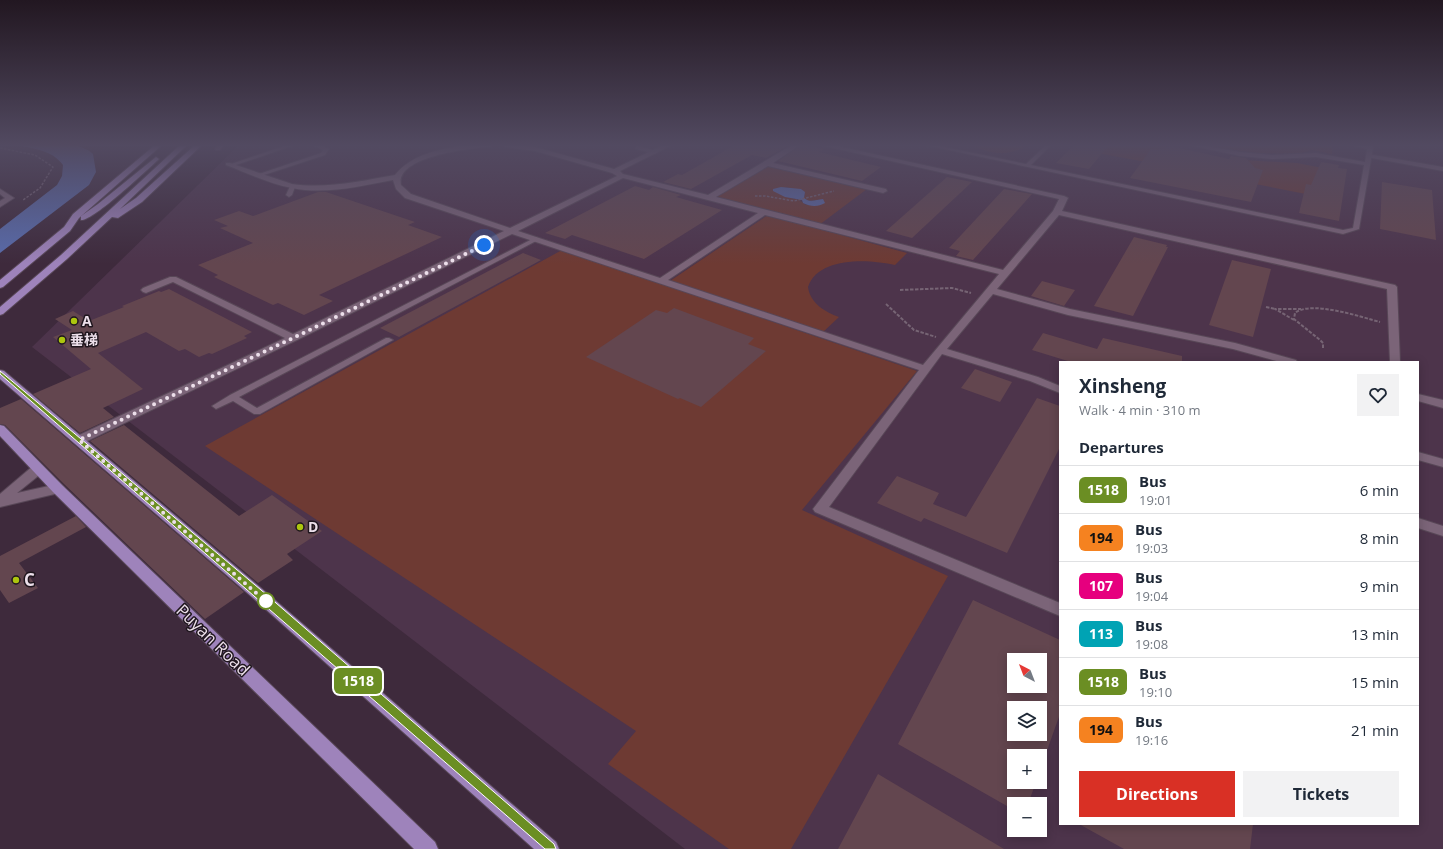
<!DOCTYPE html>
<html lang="en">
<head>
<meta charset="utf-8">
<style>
	body { margin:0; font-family:"Open Sans","Noto Sans SC",sans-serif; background:#f2f2f3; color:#1f2937; height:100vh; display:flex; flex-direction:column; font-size:15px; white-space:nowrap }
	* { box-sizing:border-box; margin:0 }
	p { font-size:13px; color:#747a83 }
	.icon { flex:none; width:22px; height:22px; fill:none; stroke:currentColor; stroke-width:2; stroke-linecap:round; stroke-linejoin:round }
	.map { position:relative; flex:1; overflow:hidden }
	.side { position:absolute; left:1059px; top:361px; width:360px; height:464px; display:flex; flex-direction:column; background:#fff; border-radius:0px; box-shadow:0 2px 10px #0003 }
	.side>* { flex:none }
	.badge { padding:0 8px; border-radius:6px; font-size:14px; line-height:26px }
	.needle { width:26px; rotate:318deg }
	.controls { position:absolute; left:1007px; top:653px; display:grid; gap:8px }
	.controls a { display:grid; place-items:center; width:40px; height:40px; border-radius:0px; background:#fff; box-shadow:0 2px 10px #0003; font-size:20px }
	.you { position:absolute; width:20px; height:20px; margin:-10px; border:3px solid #fff; border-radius:50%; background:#1a73e8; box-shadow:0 0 0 6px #1a73e833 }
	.map>.badge { position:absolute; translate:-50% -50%; box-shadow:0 0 0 2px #fff }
	h2 { padding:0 20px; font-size:15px; line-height:36px }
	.round { display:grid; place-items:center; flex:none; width:42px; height:42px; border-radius:0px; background:#f2f2f3 }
	.overview { display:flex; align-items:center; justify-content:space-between; height:68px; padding:0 20px }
	h1 { font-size:19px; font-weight:700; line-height:30px }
	.primary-button { display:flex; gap:8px; margin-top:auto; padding:8px 20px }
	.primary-button a { flex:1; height:46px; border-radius:0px; background:#d93025; color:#fff; font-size:16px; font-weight:700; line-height:46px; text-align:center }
	.primary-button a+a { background:#f2f2f3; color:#1f2937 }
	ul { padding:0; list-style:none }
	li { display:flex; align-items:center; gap:12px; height:48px; padding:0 20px; border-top:1px solid #e0e1e3 }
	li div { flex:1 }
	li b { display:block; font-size:15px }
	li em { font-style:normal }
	li .badge { min-width:44px; font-weight:700; text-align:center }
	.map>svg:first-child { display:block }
	.built { fill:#4d344b; fill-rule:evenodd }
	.green { fill:#6e3a33; fill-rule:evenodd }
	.water { fill:#596bac }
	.building { fill:#63464f; fill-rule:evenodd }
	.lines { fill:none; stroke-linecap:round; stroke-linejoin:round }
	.lane-casing { stroke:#584757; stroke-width:2 }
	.street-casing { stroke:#584757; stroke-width:2 }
	.primary-casing { stroke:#584757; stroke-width:2 }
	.path-far1 { stroke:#766474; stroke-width:1.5; stroke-dasharray:2.5 1.5; stroke-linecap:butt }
	.path { stroke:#766474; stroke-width:2; stroke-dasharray:3.5 1.5; stroke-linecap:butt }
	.lane { fill:#7b6478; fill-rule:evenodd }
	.street { fill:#7b6478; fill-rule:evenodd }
	.primary { fill:#9e83bb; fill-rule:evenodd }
	.line { fill:#6b8e23; stroke:#fff }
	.walk { stroke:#ecdfea; stroke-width:4; stroke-dasharray:0 7.2 }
	.poi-dot { fill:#adc60e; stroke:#1f161e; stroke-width:1.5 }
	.stop-dot { fill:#fff; stroke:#6b8e23; stroke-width:2 }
	.labels { text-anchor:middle; stroke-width:3; stroke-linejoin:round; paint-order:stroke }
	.poi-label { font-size:14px; font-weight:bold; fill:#ecdfea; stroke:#1f161e; text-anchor:start }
	.near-poi-label { font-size:17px; font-weight:bold; fill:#ecdfea; stroke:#1f161e; text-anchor:start }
	.near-street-label { font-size:17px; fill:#ecdfea; stroke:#1f161e }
</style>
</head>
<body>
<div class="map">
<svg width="1443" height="849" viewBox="0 0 1443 849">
	<rect width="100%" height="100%" fill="#3e2a3c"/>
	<path class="built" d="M239 145H1443V849H685L32 347ZM1060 362H1418V824H1060ZM1014 660H1040V686H1014ZM1014 708H1040V734H1014ZM1014 756H1040V782H1014ZM1014 804H1040V830H1014Z"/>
	<g class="green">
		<path d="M971 145H1027C1012 157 987 154 971 145Z"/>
		<polygon points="1091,145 1162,145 1172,149 1157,164 1086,151"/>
		<polygon points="1200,145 1333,145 1332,154 1312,150 1298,154 1256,153"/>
		<polygon points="1242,160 1297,163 1333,170 1321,197 1235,180"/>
		<path d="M768 165 867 189 819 225 715 197ZM786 187 795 189 805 194 804 198C809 202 814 201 820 199L806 205C796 196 788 200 780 193Z"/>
		<path d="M768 215 907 253 895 265C870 259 818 256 808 287 810 303 825 312 839 317L822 333 670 281Z"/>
		<polygon points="562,250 917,371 802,510 948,576 791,849 729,849 608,764 636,731 205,446"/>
	</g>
	<g class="water">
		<path d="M17 145H76L88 150 93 154 96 172 89 185 0 253V229L57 185 62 176 63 165C52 150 35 149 17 145Z"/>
		<path d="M781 187 801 189 805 192 804 198C810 203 815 200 823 199L825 203C818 207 811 207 803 203L802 200 785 197 773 191V189Z"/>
	</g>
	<g class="building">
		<polygon points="735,145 789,145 766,158 752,155 691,189 663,182 678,174 682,175"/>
		<polygon points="801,145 824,149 819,152 881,167 862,181 778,161"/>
		<polygon points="1074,145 1109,145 1089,169 1056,163"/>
		<polygon points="1170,146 1229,159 1231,156 1246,158 1255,168 1263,170 1251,202 1130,178 1151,149 1158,150"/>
		<polygon points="1321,162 1339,165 1338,168 1347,169 1339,221 1299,213 1306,184 1311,185"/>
		<polygon points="947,177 972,182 912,238 886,231"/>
		<polygon points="1382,182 1432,190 1436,240 1380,229"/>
		<polygon points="635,186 649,190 653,187 681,195 676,197 722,210 644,259 572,235 565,239 545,233"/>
		<polygon points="1004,189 1032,194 973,260 956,256 960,251 949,248"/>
		<polygon points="318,192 326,192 415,222 408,225 442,237 319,295 333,301 304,315 278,303 273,305 214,277 218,275 198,265 253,243 220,228 228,226 214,220 239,211 253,216"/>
		<polygon points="1134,237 1167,245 1166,247 1168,247 1133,316 1094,306"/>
		<polygon points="523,253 541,260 399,337 380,328"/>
		<polygon points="1232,260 1271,269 1253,337 1209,325"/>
		<polygon points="1042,281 1075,290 1064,306 1031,296"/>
		<polygon points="169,289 252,332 244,336 247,338 212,354 209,353 199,357 185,349 179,351 146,332 98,353 143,389 103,408 114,417 80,433 33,394 91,369 53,337 72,330 55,319 73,311 89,321 124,307 122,306 159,291 161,292"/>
		<polygon points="674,308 754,338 748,344 766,351 701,407 680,398 678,399 586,357 656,310 667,313"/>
		<polygon points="1043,333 1097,349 1103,338 1182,356 1182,362 1071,362 1032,350"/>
		<polygon points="975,369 1012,382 1000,402 961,388"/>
		<polygon points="1037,398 1060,406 1060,447 1007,553 924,518 921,522 877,503 897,476 939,493 933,504 966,517"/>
		<polygon points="21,399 244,592 205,619 64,484 5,425 0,424 0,408"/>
		<polygon points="124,425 239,516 272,495 322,531 287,554 293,560 258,583 90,441"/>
		<polygon points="76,516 86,527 19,563 38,588 9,603 0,590 0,556"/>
		<path d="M973 600 1060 640V714L1040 770V756H1014V782H1036L1028 804H1014V810L898 744ZM1014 660H1040V686H1014ZM1014 708H1040V734H1014Z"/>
		<polygon points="878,774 1004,849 838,849"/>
		<polygon points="1079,824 1253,824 1250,849 1124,849"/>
	</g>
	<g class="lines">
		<g class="lane-casing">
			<g id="lane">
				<polygon points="219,145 224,145 220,150 216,150 215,149"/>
				<polygon points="287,145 295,145 233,166 228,165"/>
				<polygon points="312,145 320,145 329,149 325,155 261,176 256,175 321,153 323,150"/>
				<polygon points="925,145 935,145 1026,164 1046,145 1051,145 1031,165 1343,230 1353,228 1364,165 1316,157 1272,159 1240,156 1189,145 1200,145 1240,152 1272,155 1316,153 1365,162 1367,149 1351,145 1372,145 1373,148 1359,229 1343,234"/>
				<polygon points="638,146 657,151 658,152 655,154 636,149 635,148"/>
				<polygon points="290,186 295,187 292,195 289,197 286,195"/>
				<polygon points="536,237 539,239 538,240 239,397 257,408 386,338 389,338 393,340 260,414 254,414 233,401 216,409 212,406 230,395"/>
			</g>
		</g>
		<g class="street-casing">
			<g id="street">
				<path d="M466 145H493L490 147C472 148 395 156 401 185L411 194 510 228 617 176 612 173 535 151 505 147 502 145 535 147 614 169 663 145H672L620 171 623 174 708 195 792 145H800L773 163 886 189 887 191 883 193 768 166 716 197 1003 270 1053 211 1059 199 820 145H833L1064 196 1068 198 1062 211 1395 285 1397 287 1400 362H1390L1387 289 1059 215 997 289 1070 309 1235 343 1296 360 1297 362H1280L1233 349 1068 315 993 294 947 349 1038 377 1060 386V393L1030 381 942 354 829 507 1060 603V616L815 512 813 509 919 370 512 234 297 340 83 443H75L73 440 75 437 285 338 173 282 146 293 143 292 141 290 143 288 170 277H176L293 334 504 231 405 198 396 189 393 180C361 186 325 195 292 188 270 184 247 173 226 165V163H230L292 184C326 189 361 181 395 175 412 154 440 149 466 145ZM623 178 758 213 660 278 518 231ZM765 215 999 274 923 365 668 280Z"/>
				<polygon points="1368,154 1443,167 1443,171 1366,157 1366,155"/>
				<polygon points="0,189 14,198 0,207 0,201 5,198 0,194"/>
				<polygon points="1418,394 1443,400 1443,408 1418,401"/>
				<polygon points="1418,452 1443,459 1443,467 1418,460"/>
				<polygon points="38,465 43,466 44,469 43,472 17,493 58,484 63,486 65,489 63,492 0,507 0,494 33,466"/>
				<polygon points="1418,518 1443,526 1443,536 1418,528"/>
			</g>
		</g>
		<g class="primary-casing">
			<g id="primary">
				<polygon points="155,145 162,145 79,218 70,231 3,287 0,288 0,280 64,227 73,214"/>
				<polygon points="180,145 187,145 120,209 136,198 195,145 202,145 142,202 118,218 112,217 67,259 3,314 0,315 0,307 61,255"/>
				<path d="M156 157 159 159 158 160C147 170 92 222 81 220V216L98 204Z"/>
				<polygon points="0,370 4,371 262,589 556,842 559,849 534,849 252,597 0,379"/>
				<polygon points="0,425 4,426 63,486 435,842 438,849 414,849 53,492 0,436"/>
			</g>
		</g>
		<g class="path-far1">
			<polyline points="0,148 35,155 53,167 40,188 23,200"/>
			<polyline points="755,196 765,196 794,201 834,191"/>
		</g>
		<g class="path">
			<polyline points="900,290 952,288 971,293"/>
			<polyline points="886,304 914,330 936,337"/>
			<polyline points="1266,307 1275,309"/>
			<polyline points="1294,320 1275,309 1301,309"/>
			<path d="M1323 348V343L1320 340 1294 319 1295 313C1311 300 1361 317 1380 322"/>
		</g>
		<use href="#lane" class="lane"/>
		<use href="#street" class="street"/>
		<use href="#primary" class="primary"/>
	</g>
	<linearGradient id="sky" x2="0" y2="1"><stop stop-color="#221721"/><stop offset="0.55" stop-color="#524a61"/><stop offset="1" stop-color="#524a61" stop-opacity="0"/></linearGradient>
	<rect width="1443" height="264" fill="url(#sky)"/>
	<polygon class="line" points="0,371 261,590 554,844 556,849 545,849 254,596 0,374"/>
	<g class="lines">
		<polyline class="walk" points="266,601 269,604 79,440 293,338 484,245"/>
	</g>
	<g class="poi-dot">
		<circle cx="74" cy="321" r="4"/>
		<circle cx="62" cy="340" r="4"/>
		<circle cx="300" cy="527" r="4"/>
		<circle cx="16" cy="580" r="4"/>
	</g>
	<circle class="stop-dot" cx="266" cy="601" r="8"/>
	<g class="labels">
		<g class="poi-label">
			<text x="82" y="326">A</text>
			<text x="70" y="345">垂梯</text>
			<text x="308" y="532">D</text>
		</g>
		<g class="near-poi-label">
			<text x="24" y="586">C</text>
		</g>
		<g class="near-street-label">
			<text transform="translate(213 640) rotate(44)" y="6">Puyan Road</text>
		</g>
	</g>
</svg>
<div class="controls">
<a><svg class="needle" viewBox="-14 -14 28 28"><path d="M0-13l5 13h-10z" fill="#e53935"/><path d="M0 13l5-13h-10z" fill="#747a83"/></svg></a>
<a><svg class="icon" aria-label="layers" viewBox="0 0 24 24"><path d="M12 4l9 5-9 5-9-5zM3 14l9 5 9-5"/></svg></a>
<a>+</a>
<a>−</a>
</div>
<div class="you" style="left:484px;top:245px"></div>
<b class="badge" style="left:358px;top:681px;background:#6b8e23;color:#fff">1518</b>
<section class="side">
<div class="overview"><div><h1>Xinsheng</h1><p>Walk · 4 min · 310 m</p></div><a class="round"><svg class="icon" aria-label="heart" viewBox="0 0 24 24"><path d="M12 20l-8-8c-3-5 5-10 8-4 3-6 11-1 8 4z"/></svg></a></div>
<h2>Departures</h2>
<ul>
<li><span class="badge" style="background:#6b8e23;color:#fff">1518</span><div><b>Bus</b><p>19:01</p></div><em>6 min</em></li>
<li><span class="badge" style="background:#f58220;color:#111">194</span><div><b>Bus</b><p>19:03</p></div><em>8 min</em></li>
<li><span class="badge" style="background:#e6007e;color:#fff">107</span><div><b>Bus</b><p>19:04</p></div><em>9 min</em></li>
<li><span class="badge" style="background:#00a3b4;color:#fff">113</span><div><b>Bus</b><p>19:08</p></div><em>13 min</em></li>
<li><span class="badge" style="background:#6b8e23;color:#fff">1518</span><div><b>Bus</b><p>19:10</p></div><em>15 min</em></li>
<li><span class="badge" style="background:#f58220;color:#111">194</span><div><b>Bus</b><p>19:16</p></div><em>21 min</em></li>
</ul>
<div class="primary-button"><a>Directions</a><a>Tickets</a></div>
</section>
</div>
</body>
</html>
